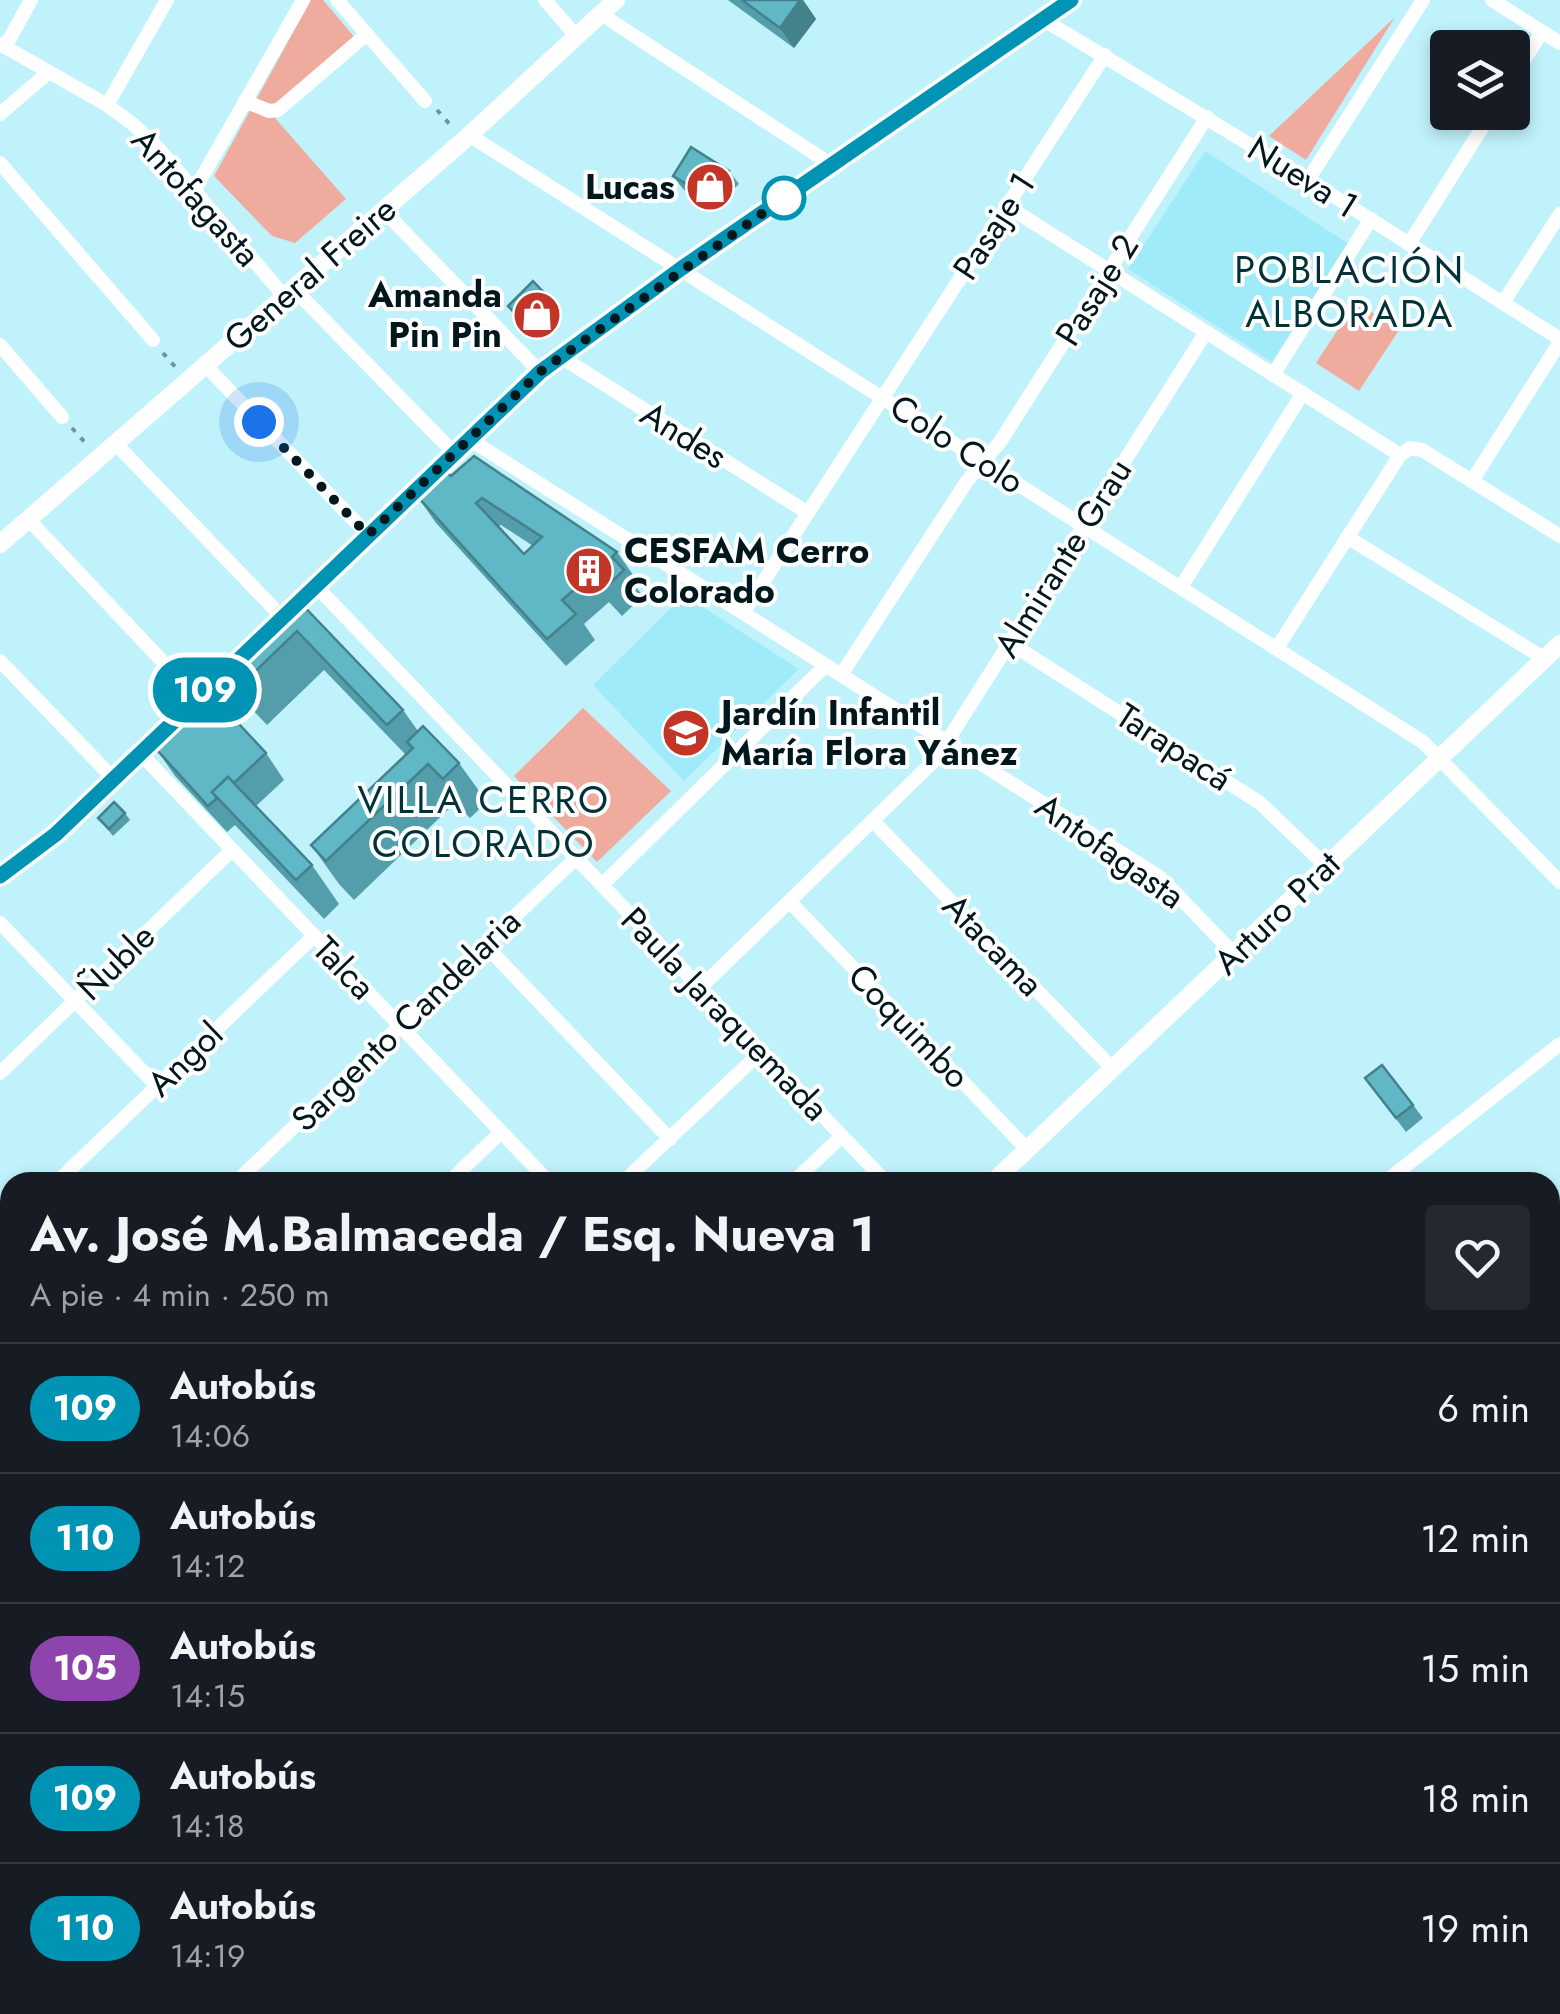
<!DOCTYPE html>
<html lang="es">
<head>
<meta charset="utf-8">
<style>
	body { margin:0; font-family:Jost,sans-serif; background:#242831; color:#f1f3f6; height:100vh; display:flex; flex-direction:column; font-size:38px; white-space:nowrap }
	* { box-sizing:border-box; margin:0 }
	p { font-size:32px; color:#9ea1a6 }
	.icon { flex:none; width:55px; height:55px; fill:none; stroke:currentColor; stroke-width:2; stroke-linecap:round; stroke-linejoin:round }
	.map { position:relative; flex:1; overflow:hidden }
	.sheet { position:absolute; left:0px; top:1172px; width:1560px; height:842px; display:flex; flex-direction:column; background:#171b24; border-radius:30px 30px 0 0; box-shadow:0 5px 15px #0003 }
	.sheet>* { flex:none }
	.badge { padding:0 20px; border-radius:32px; font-size:35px; line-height:65px }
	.buttons { position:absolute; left:1430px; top:30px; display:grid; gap:20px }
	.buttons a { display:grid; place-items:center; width:100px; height:100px; border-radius:10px; background:#171b24; box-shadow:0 5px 15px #0003; font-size:50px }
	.you { position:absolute; width:50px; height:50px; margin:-25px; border:8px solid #fff; border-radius:50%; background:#1a73e8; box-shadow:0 0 0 15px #1a73e833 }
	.map>.badge { position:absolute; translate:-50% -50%; box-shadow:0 0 0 5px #fff }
	.round { display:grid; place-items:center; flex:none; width:105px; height:105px; border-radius:10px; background:#242831 }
	.head { display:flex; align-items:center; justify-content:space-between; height:170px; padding:0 30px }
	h1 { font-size:48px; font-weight:700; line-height:75px }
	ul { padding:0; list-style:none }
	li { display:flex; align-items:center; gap:30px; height:130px; padding:0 30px; border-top:2px solid #363941 }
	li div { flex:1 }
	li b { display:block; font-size:38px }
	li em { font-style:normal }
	li .badge { min-width:110px; font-weight:700; text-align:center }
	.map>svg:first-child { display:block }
	.built { fill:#9febf9 }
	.green { fill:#f0ab9f }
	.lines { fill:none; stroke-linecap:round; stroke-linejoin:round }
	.path { stroke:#6e959c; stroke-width:4; stroke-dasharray:5 8; stroke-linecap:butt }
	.service { stroke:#fff; stroke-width:8 }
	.minor { stroke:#fff; stroke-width:14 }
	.tertiary { stroke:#fff; stroke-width:18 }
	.secondary { stroke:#e5dbc1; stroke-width:20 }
	.primary { stroke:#cab882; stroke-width:22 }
	.wall { fill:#539eaa; fill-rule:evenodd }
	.shaded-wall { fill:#43818b }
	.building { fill:#60b8c6; stroke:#43818b; stroke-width:2.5; fill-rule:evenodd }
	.line-casing { stroke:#fff; stroke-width:22 }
	.line { stroke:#0093b3; stroke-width:15 }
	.walk { stroke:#00181d; stroke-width:10; stroke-dasharray:0 18 }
	.stop-dot { fill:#fff; stroke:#0093b3; stroke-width:5 }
	.labels { text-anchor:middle; stroke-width:8; stroke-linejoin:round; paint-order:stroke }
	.street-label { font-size:35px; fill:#00181d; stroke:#fff }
	.poi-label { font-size:35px; font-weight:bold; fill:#00181d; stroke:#fff; text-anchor:end }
	.neighbourhood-label { font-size:38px; letter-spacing:2.5px; fill:#003239; stroke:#fff }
</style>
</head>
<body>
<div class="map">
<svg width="1560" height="2014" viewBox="0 0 1560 2014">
	<rect width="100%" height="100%" fill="#c0f2fb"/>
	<g class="built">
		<polygon points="1205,151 1349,244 1272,362 1128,269"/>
		<polygon points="684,595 799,669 684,781 593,685"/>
		<polygon points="0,1308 10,1311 10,1550 0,1552"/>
	</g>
	<g class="green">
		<polygon points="311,0 323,0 362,46 275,118 346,199 295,243 272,236 214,176"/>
		<polygon points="1395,17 1306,160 1269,136"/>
		<polygon points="1356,302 1399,330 1359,391 1316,363"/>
		<polygon points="583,708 671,791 597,862 514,776"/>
		<polygon points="10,1823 10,2005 72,2005 59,2014 0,2014 0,1829"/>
		<polygon points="87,2005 271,2005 277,2014 73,2014"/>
	</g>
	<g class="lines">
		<g class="path">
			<polyline points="437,110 454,129"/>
			<polyline points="163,353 177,369"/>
			<polyline points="72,428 89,447"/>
		</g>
		<g class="service">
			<polyline points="0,1372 10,1361"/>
			<polyline points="0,1454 10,1453"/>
		</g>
		<g class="minor">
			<polyline points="337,0 425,101"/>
			<polyline points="545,0 577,37"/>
			<polyline points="1492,0 1560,43"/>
			<polyline points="601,14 832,165"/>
			<polyline points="1044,20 1308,180 1560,339"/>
			<polyline points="0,44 107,105 134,125 158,148 284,296"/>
			<polyline points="5,47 31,0"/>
			<polyline points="1512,79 1542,32"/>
			<polyline points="245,101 269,111 278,110 367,34"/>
			<polyline points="107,105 167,0"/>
			<polyline points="0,114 49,72"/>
			<polyline points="469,135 1423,742 1560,882"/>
			<polyline points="0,163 153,340"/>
			<polyline points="1308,180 1423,0"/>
			<polyline points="194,191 303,0"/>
			<polyline points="1007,206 1400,455"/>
			<polyline points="383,210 540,372"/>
			<polyline points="1409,244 1492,112"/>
			<polyline points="293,288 454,453"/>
			<polyline points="1503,303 1560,214"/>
			<polyline points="0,345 62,417"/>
			<polyline points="561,357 808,513"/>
			<polyline points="205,365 368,535"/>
			<polyline points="1273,375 1371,219"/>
			<polyline points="469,439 1161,878 1234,954"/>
			<polyline points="115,443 282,617"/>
			<polyline points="1400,455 1410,448 1422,450 1560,536"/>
			<polyline points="1472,481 1560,342"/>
			<polyline points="28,519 197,698"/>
			<polyline points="1347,537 1545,659"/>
			<polyline points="315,585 886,1182"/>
			<polyline points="1181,587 1303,393"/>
			<polyline points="743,613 1105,55"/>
			<polyline points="1010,643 1260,803 1326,866"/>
			<polyline points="1277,648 1400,455"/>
			<polyline points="0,661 113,778"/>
			<polyline points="841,675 967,481 1000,442 1207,117"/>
			<polyline points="140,753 549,1182"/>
			<polyline points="874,822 1113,1069"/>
			<polyline points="602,885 826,665"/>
			<polyline points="790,902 1028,1150"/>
			<polyline points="0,923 157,1086"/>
			<polyline points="485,945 670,1139"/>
			<polyline points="700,988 936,759 1206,332"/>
			<polyline points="0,1073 232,850"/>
			<polyline points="57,1182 314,936"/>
			<polyline points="236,1182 576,858"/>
			<polyline points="449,1182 501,1132"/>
			<polyline points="623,1182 761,1052"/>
			<polyline points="793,1182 842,1136"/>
			<polyline points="1385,1182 1560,1044"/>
			<polyline points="1550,1617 1560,1635"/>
			<polyline points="0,1769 10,1765"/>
			<polyline points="1550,1792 1560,1801"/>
			<polyline points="1550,1864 1560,1854"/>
			<polyline points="369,2005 378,2014"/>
			<polyline points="579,2005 587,2014"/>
			<polyline points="910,2005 918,2014"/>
			<polyline points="1018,2005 1027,2014"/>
			<polyline points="1173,2005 1182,2014"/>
			<polyline points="1333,2005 1343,2014"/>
			<polyline points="1483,2005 1492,2014"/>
			<polyline points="466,2014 476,2005"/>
			<polyline points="638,2014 648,2005"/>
			<polyline points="814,2014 824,2005"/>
			<polyline points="1254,2014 1263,2005"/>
			<polyline points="1403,2014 1412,2005"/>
			<polyline points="1549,2014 1560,2002"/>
		</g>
		<g class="tertiary">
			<polyline points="0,544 464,140 616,0"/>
			<polyline points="993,1182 1560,644"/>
			<polyline points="1550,1402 1560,1395"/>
		</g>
		<g class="secondary">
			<polyline points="281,617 540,372 683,269 1071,0"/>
			<polyline points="0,876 56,834 242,655"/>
			<polyline points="928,2014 935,2005"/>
			<polyline points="965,2014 971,2005"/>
		</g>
		<g class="primary">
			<polyline points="0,1217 10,1220"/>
			<polyline points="0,1278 10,1282"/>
			<polyline points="1550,1678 1560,1679"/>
			<polyline points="1550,1722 1560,1723"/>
		</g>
	</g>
	<g class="wall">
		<polygon points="728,0 803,0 816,19 794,48"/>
		<polygon points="729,171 739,184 714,208 683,189 673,176"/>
		<polygon points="548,297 557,310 532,335 517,320 508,306"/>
		<path d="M451 476 617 552 636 579 632 582 643 596 622 616 609 602 584 624 595 640 566 666 436 523 417 496ZM501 525 533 546 524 554 498 527Z"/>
		<polygon points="296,598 403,710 418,731 459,763 487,802 470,818 455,803 354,900 339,884 311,845 406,755 324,670 267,725 251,708 223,669"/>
		<polygon points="157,750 266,753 284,780 256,806 312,865 339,904 324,919 235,825 227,832 175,776"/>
		<polygon points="125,813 130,820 113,836 98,818"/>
		<polygon points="1365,1078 1413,1105 1423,1118 1406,1132"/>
	</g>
	<polygon class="shaded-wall" points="800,0 803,0 816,19 794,48 780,28"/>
	<g class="building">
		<polygon points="742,0 800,0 780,28"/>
		<polygon points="691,147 729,171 705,195 673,176"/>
		<polygon points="533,281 548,297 523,322 508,306"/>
		<path d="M474 456 617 552 612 557 624 570 604 589 591 575 562 600 576 614 547 639 417 496 444 470 451 476ZM482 498 542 537 524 554 476 503Z"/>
		<polygon points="296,598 403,710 387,725 297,631 240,686 223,669"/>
		<polygon points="214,697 266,753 234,783 228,777 212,792 217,798 208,806 157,750"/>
		<polygon points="423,726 459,763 443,779 428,764 326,861 311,845 413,748 407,742"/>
		<polygon points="228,777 312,865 296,880 212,792"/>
		<polygon points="114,802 125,813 109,829 98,818"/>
		<polygon points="1382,1065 1413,1105 1396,1118 1365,1078"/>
	</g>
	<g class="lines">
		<g class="line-casing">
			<polyline id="line" points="0,876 56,834 540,372 682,268 1071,0"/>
		</g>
		<use href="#line" class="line"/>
		<polyline class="walk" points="259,422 368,535 540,372 784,198"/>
	</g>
	<defs>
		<g id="shop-disc" transform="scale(2.5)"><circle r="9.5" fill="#c23527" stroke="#fff"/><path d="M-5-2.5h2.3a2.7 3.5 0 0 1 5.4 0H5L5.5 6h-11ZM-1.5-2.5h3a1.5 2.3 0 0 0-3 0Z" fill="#fff"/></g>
		<g id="building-disc" transform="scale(2.5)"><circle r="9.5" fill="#c23527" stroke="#fff"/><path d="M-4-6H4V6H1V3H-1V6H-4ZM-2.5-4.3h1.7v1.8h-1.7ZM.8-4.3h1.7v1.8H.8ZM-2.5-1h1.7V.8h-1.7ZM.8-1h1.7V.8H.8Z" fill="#fff"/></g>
		<g id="school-disc" transform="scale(2.5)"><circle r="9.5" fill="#c23527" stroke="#fff"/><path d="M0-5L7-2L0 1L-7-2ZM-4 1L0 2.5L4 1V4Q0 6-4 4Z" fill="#fff"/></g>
	</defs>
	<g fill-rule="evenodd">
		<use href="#shop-disc" x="710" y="187"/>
		<use href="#shop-disc" x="537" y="315"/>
		<use href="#building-disc" x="589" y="571"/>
		<use href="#school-disc" x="686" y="733"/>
	</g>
	<circle class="stop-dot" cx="784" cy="198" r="20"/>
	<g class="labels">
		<g class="street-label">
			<text transform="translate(1303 177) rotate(32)" y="12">Nueva 1</text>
			<text transform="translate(196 197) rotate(48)" y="12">Antofagasta</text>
			<text transform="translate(994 226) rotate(-57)" y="12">Pasaje 1</text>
			<text transform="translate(310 274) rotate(-41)" y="12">General Freire</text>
			<text transform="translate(1097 290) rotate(-58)" y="12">Pasaje 2</text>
			<text transform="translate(684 435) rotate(32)" y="12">Andes</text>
			<text transform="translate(957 444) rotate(33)" y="12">Colo Colo</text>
			<text transform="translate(1063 558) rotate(-58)" y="12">Almirante Grau</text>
			<text transform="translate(1174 747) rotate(33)" y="12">Tarapacá</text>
			<text transform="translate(1110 851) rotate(35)" y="12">Antofagasta</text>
			<text transform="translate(1277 913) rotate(-44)" y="12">Arturo Prat</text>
			<text transform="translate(993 945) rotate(46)" y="12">Atacama</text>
			<text transform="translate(116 962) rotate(-44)" y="12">Ñuble</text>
			<text transform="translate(344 968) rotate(46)" y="12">Talca</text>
			<text transform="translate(725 1014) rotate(46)" y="12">Paula Jaraquemada</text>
			<text transform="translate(406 1020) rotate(-44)" y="12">Sargento Candelaria</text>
			<text transform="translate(909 1026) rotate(46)" y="12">Coquimbo</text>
			<text transform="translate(185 1059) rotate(-44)" y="12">Angol</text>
		</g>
		<g class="poi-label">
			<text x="675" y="199">Lucas</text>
			<text x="502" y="307">Amanda<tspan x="502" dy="40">Pin Pin</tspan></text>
			<text x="624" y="563" text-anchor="start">CESFAM Cerro<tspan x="624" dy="40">Colorado</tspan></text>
			<text x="721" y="725" text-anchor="start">Jardín Infantil<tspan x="721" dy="40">María Flora Yánez</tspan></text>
		</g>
		<g class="neighbourhood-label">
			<text x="1350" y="283">POBLACIÓN<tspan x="1350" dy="44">ALBORADA</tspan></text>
			<text x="484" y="813">VILLA CERRO<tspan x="484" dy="44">COLORADO</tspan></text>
		</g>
	</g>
</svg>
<div class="buttons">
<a><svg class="icon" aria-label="layers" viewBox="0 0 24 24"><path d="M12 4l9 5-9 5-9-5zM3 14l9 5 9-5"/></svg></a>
</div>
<div class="you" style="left:259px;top:422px"></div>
<b class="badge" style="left:205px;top:690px;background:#0093b3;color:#fff">109</b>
<section class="sheet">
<div class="head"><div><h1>Av. José M.Balmaceda / Esq. Nueva 1</h1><p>A pie · 4 min · 250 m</p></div><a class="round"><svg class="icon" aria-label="heart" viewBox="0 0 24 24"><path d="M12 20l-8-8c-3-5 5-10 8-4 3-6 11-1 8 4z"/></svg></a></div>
<ul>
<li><span class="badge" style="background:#0093b3;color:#fff">109</span><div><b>Autobús</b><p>14:06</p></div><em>6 min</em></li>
<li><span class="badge" style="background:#0093b3;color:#fff">110</span><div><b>Autobús</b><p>14:12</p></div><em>12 min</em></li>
<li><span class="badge" style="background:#8e44ad;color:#fff">105</span><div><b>Autobús</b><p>14:15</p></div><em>15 min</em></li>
<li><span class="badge" style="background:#0093b3;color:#fff">109</span><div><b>Autobús</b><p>14:18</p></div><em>18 min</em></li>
<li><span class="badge" style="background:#0093b3;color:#fff">110</span><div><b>Autobús</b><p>14:19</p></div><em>19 min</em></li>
</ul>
</section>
</div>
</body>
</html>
